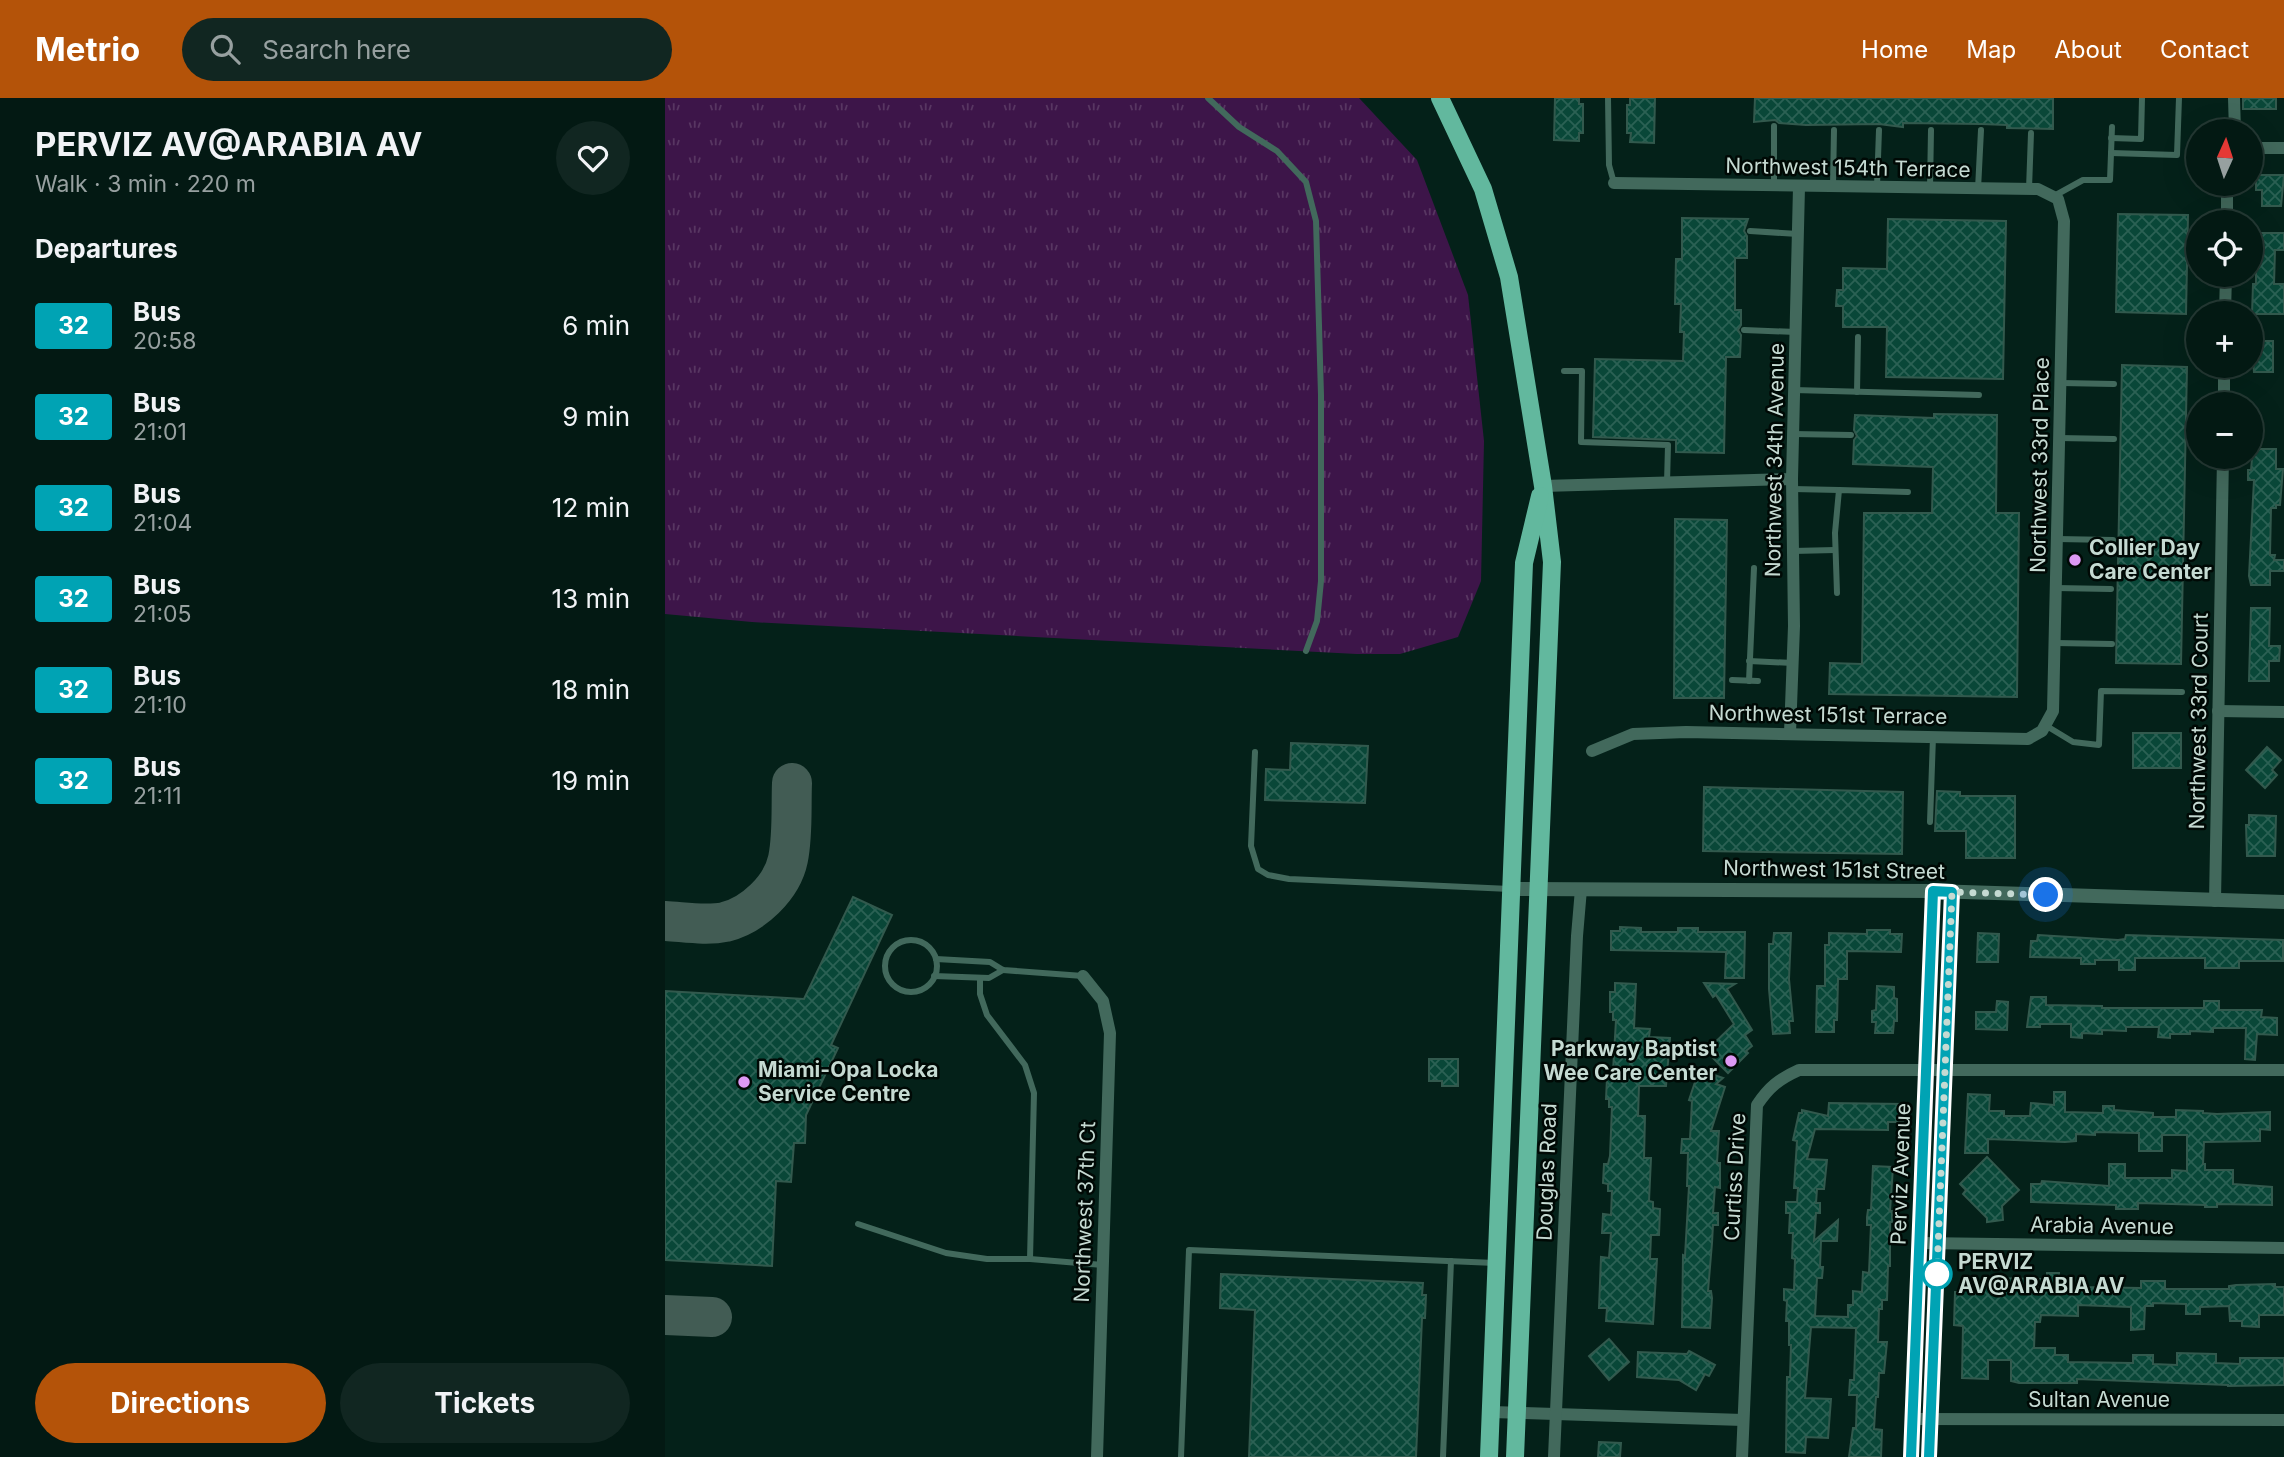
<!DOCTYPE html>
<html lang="en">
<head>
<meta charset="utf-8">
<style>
	body { margin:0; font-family:Inter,sans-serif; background:#112621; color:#f1f3f6; height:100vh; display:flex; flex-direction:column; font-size:26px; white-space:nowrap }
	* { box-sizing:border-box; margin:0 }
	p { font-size:23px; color:#97a0a0 }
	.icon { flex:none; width:38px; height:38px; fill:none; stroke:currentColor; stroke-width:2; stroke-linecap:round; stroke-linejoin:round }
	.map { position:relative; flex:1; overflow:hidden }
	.sheet { display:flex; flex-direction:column; background:#031913; width:665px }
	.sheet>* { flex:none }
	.badge { padding:0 14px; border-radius:5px; font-size:24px; line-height:46px }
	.needle { width:46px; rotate:3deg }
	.controls { position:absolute; left:1521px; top:21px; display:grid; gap:14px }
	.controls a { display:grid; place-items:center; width:77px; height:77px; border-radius:50%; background:#031913; box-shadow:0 7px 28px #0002,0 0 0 2px #243833; font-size:35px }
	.you { position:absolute; width:35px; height:35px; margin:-18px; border:5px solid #fff; border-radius:50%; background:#1a73e8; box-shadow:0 0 0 10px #1a73e833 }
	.map>.badge { position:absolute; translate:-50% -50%; box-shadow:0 0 0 4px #fff }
	h2 { padding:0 35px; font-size:26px; line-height:63px }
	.round { display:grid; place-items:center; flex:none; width:74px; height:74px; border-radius:37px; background:#112621 }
	.head { display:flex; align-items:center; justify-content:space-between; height:119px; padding:0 35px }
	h1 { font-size:33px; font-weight:700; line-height:52px }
	.action { display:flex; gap:14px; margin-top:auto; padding:14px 35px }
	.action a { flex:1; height:80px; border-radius:42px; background:#b45309; color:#fff; font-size:28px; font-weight:700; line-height:80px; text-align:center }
	.action a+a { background:#112621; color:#f1f3f6 }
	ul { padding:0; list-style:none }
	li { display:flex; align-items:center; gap:21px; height:91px; padding:0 35px }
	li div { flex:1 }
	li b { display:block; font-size:26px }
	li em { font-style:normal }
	li .badge { min-width:77px; font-weight:700; text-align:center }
	header { display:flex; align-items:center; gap:42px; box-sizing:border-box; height:98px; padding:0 35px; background:#b45309; color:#fff }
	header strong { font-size:33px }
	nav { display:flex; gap:38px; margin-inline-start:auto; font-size:24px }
	.search { width:490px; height:63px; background:#112621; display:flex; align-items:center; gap:18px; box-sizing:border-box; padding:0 24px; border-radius:38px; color:#97a0a0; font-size:26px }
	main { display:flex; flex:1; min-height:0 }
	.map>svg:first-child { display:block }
	.grass { fill:url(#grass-tufts) }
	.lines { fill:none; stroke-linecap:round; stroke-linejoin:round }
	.taxiway { stroke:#425c54; stroke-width:40 }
	.building { fill:url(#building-cross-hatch); stroke:#32594d; stroke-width:2 }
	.service { stroke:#42695c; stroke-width:6 }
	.minor { stroke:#42695c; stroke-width:12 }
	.tertiary { stroke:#42695c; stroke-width:14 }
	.primary { stroke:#62b89e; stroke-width:18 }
	.line-casing { stroke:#fff; stroke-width:16 }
	.line { stroke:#00a3b4; stroke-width:10 }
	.walk { stroke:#c5dad2; stroke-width:7; stroke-dasharray:0 12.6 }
	.poi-dot { fill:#dd99f4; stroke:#000905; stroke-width:2.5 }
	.stop-dot { fill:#fff; stroke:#00a3b4; stroke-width:3.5 }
	.labels { text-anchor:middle; stroke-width:5; stroke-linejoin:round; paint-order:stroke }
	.street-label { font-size:21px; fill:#c5dad2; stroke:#000905 }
	.poi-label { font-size:21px; font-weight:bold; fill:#c5dad2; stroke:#000905; text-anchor:start }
	.stop-label { font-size:21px; font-weight:bold; fill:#c5dad2; stroke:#000905; text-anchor:start }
</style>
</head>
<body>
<header>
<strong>Metrio</strong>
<div class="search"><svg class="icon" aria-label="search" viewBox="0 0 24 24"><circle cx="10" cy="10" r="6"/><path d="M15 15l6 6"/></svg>Search here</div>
<nav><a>Home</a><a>Map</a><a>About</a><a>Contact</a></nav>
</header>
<main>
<section class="sheet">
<div class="head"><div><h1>PERVIZ AV@ARABIA AV</h1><p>Walk · 3 min · 220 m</p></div><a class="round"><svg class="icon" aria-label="heart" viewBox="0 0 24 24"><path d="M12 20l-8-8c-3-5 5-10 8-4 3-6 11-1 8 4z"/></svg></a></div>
<h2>Departures</h2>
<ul>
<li><span class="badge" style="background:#00a3b4;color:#fff">32</span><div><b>Bus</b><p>20:58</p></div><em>6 min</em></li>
<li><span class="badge" style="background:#00a3b4;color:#fff">32</span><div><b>Bus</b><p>21:01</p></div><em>9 min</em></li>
<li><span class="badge" style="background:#00a3b4;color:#fff">32</span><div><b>Bus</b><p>21:04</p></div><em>12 min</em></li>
<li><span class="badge" style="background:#00a3b4;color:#fff">32</span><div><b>Bus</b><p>21:05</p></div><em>13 min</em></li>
<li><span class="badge" style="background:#00a3b4;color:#fff">32</span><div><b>Bus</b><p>21:10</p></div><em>18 min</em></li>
<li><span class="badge" style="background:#00a3b4;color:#fff">32</span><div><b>Bus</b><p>21:11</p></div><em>19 min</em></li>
</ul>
<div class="action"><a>Directions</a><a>Tickets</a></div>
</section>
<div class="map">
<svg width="1619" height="1359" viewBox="0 0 1619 1359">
	<defs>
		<pattern id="grass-tufts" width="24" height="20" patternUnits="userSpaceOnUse" patternTransform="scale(1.75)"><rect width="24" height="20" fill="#3d1549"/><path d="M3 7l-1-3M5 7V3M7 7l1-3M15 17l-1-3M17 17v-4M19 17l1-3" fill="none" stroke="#583662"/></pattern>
		<pattern id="building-cross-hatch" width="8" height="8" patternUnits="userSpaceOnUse" patternTransform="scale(1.75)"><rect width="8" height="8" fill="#094738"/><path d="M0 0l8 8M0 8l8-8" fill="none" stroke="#2b6154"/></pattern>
	</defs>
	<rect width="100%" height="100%" fill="#042119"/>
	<polygon class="grass" points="0,0 694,0 752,62 803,197 819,343 816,483 793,539 735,556 692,556 87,524 0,516"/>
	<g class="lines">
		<g class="taxiway">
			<path d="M0 823C19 824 41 828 60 824 88 817 117 790 123 761 128 737 126 710 127 685"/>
			<polyline points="0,1217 47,1219"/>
		</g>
	</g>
	<g class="building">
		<polygon points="890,0 914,0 914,6 918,6 918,35 914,35 914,43 889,42"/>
		<polygon points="965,0 990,0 989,45 965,44 966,35 962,35 962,7 965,7"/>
		<polygon points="1090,0 1388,0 1388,31 1342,30 1342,27 1316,26 1238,25 1238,29 1214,26 1141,27 1114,25 1110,22 1089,24"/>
		<rect x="1578" y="0" width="33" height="11"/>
		<polygon points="1591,77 1619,77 1616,108 1597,108 1597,92 1591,92"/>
		<polygon points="1453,116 1523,117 1521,216 1451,214"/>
		<polygon points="1017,120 1083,121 1079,133 1082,138 1082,160 1070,160 1070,212 1076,212 1076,227 1073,232 1076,237 1075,259 1061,259 1059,355 1011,354 1011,342 928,339 930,261 1018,263 1019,234 1015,234 1016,206 1010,206 1011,161 1017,161"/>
		<polygon points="1223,121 1341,123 1338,281 1221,279 1222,229 1178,229 1178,208 1171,208 1172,192 1178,192 1178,170 1222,171"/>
		<polygon points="1591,135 1619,135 1619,152 1610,152 1609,186 1619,186 1619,216 1587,216 1588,186 1591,186"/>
		<polygon points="1589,243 1608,243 1608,274 1589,274 1587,252 1589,252"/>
		<polygon points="1457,267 1522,269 1516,566 1451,565"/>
		<polygon points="1269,316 1332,317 1331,415 1354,415 1352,599 1164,596 1165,565 1197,566 1199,415 1267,415 1268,369 1188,366 1189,342 1192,338 1189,332 1190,317 1269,320"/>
		<polygon points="1588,351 1611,351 1611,371 1618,371 1615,407 1611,407 1611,410 1606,410 1605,457 1610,457 1609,462 1619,462 1619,473 1605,473 1605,487 1586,487 1584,478 1589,382 1583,382 1583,372 1586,372"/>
		<polygon points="1010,421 1062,422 1059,600 1009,600"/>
		<polygon points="1586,510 1605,510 1604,548 1615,548 1614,563 1604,563 1604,583 1584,583"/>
		<rect x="1468" y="635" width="48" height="35"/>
		<polygon points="626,645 703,648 700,705 600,702 601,671 625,672"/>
		<polygon points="1602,649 1616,662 1607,672 1612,677 1600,690 1581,672"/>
		<polygon points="1039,689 1238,694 1237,756 1038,753"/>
		<polygon points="1272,693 1295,694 1295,698 1350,698 1350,760 1301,760 1301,733 1270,733"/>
		<polygon points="1584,717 1611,718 1610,758 1582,758 1581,727 1584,727"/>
		<polygon points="188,799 227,817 166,947 173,950 141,1017 140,1045 129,1045 126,1084 111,1083 107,1168 0,1162 0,893 139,901"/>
		<polygon points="955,829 976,830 976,834 1013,834 1013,830 1033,830 1033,834 1080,834 1079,880 1060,880 1061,854 946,852 946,833 955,833"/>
		<polygon points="1202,832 1225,832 1225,836 1237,836 1236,854 1182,853 1182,881 1173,881 1172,922 1169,922 1169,934 1151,934 1152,888 1160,888 1160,847 1164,847 1164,835 1202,836"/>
		<polygon points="1109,835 1126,835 1124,881 1128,923 1124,923 1125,935 1108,936 1104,891 1104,846 1108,846"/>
		<polygon points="1313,835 1334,836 1333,864 1312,864"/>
		<polygon points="1373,837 1453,842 1460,841 1461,837 1618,842 1618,863 1574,863 1574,870 1540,870 1540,860 1470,860 1470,872 1454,872 1454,862 1430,862 1430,866 1416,866 1416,860 1365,859 1366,843 1372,843"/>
		<polygon points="950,885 971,886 969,930 985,931 984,939 1005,940 1001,988 974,988 973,1018 980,1018 979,1060 986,1060 984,1103 988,1104 988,1110 995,1111 994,1137 986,1137 985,1161 992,1161 988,1226 941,1223 942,1210 934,1210 936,1159 944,1160 946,1135 937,1135 938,1116 946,1117 947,1093 943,1093 943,1086 938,1085 939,1066 943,1066 945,1058 947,1009 944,1009 944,1001 941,1001 942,980 945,980 945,973 948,973 951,922 948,922 948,914 945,914 945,894 950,894"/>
		<polygon points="1039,885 1070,886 1062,891 1087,932 1080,937 1087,948 1081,953 1083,955 1063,975 1041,953 1069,926 1051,897 1048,899"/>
		<polygon points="1212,888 1229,889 1229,900 1232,901 1232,923 1229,923 1228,935 1210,935 1211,924 1207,924 1207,913 1211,912"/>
		<polygon points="1366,899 1381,899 1381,907 1437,908 1437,910 1539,910 1539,903 1554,903 1554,912 1597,912 1596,919 1612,920 1612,937 1592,936 1590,962 1580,961 1581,930 1548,930 1548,934 1525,933 1525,936 1505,936 1505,940 1493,939 1494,929 1461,929 1461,933 1437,932 1437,936 1417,935 1417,940 1406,939 1406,926 1375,926 1375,929 1362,929"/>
		<polygon points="1332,903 1343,904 1342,932 1311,931 1311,914 1331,914"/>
		<polygon points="764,961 793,961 793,988 777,988 777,983 764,983"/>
		<polygon points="1034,972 1058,980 1051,986 1060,989 1046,1033 1054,1033 1052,1065 1055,1065 1055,1090 1050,1089 1048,1115 1053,1115 1053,1127 1048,1127 1047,1145 1043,1193 1046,1193 1047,1200 1045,1230 1017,1229 1018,1157 1020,1158 1024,1088 1022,1088 1023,1055 1016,1055 1017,1041 1025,1041 1027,1003 1024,1002"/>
		<polygon points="1389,994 1400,994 1400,1014 1438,1015 1438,1008 1449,1008 1449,1012 1488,1015 1488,1019 1511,1019 1511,1012 1538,1013 1538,1015 1552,1016 1605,1014 1605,1032 1595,1031 1595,1043 1539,1044 1538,1066 1540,1066 1540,1072 1568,1072 1568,1086 1607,1089 1607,1107 1552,1106 1552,1109 1540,1109 1540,1107 1473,1105 1473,1111 1451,1111 1451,1107 1366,1104 1366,1086 1376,1086 1377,1083 1444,1088 1444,1066 1460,1066 1460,1080 1507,1080 1507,1072 1522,1073 1522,1037 1497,1037 1497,1053 1474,1053 1474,1035 1430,1034 1430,1037 1411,1036 1411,1043 1400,1044 1323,1041 1323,1055 1300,1055 1303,996 1325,997 1324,1013 1339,1013 1339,1018 1365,1018 1366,1005 1389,1007"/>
		<polygon points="1164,1005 1239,1006 1238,1024 1223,1024 1223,1032 1150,1031 1142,1061 1162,1062 1159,1091 1152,1091 1151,1105 1155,1105 1155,1115 1151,1115 1149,1143 1173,1122 1172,1143 1156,1143 1155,1169 1158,1169 1157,1180 1152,1180 1150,1218 1183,1219 1183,1207 1188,1207 1188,1193 1197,1194 1198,1174 1204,1175 1206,1127 1202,1127 1202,1119 1203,1112 1206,1112 1208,1068 1228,1069 1225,1113 1227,1113 1227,1124 1225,1124 1225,1168 1223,1168 1222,1202 1217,1202 1217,1211 1214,1211 1213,1244 1222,1244 1219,1275 1214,1275 1213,1299 1211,1299 1209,1331 1217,1332 1216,1359 1184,1359 1188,1330 1191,1330 1192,1297 1184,1297 1185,1282 1189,1282 1191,1230 1146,1229 1140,1300 1166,1301 1163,1340 1141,1339 1140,1355 1121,1354 1122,1279 1125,1279 1126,1247 1124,1247 1124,1223 1121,1223 1122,1203 1119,1202 1119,1191 1129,1192 1130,1161 1127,1160 1128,1135 1124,1135 1125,1115 1121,1115 1121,1104 1132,1104 1133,1090 1129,1090 1132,1043 1128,1042 1134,1015 1137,1015 1137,1012 1163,1018"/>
		<polygon points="1322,1059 1354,1092 1337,1108 1338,1122 1322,1124 1322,1120 1298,1096 1301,1092 1295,1086"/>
		<polygon points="1382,1175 1394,1175 1394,1187 1414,1187 1414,1189 1476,1190 1476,1183 1500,1183 1500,1191 1564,1191 1564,1188 1571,1187 1610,1186 1610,1189 1619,1189 1619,1217 1594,1217 1594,1229 1577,1228 1577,1223 1565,1223 1564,1208 1535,1209 1535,1216 1521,1216 1521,1206 1488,1205 1488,1208 1480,1208 1479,1231 1466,1232 1466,1209 1413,1207 1413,1218 1376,1217 1375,1224 1370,1224 1369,1250 1390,1250 1390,1257 1403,1257 1403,1264 1468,1265 1468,1257 1488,1257 1488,1266 1512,1267 1512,1255 1551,1256 1551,1265 1575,1266 1575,1260 1619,1260 1619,1287 1563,1288 1563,1287 1412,1281 1412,1285 1354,1285 1346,1283 1346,1262 1323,1262 1323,1281 1297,1280 1298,1228 1289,1227 1290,1194 1298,1194 1299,1186 1322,1184 1322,1180 1382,1181"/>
		<polygon points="556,1176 758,1185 757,1197 761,1197 760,1220 757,1220 751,1359 584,1359 590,1212 555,1210"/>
		<polygon points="944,1241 964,1264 944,1282 924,1258"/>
		<polygon points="1024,1253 1050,1267 1044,1278 1040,1276 1031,1292 1014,1282 972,1279 973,1254 1022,1256"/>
		<polygon points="934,1344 956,1345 955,1359 933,1359"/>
	</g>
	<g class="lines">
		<g class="service">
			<polyline points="543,0 574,29 612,53 641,84 651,123 656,297 656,483 652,523 641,553"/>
			<polyline points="943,0 944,67 949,85"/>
			<polyline points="1446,40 1476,41 1477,0"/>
			<polyline points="1446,55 1512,57 1514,0"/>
			<polyline points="1109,87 1109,28"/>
			<polyline points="1168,87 1169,32"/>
			<polyline points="1212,88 1214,32"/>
			<polyline points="1265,90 1266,32"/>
			<polyline points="1313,91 1316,32"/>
			<polyline points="1364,91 1366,35"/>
			<polyline points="1389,98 1418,82 1445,82 1447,29"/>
			<polyline points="1085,133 1133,136"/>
			<polyline points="1079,232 1131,234"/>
			<polyline points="899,273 917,273 916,344 1003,347 1002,385"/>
			<polyline points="1396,285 1449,286"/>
			<polyline points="1129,292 1314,297"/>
			<polyline points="1192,294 1193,239"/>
			<polyline points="1128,336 1186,337"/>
			<polyline points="1394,340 1449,341"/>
			<polyline points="1128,391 1174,392"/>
			<polyline points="1392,441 1448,442"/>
			<polyline points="1128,453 1170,452"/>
			<polyline points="1391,490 1446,491"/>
			<polyline points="1172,495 1170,435 1174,392 1243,394"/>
			<polyline points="1390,545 1447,546"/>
			<polyline points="1084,563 1128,565"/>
			<polyline points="1067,582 1093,583"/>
			<polyline points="1084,583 1089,470"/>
			<polyline points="1380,627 1408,644 1434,647 1436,593 1517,594"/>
			<polyline points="590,654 586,748 593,771 603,777 624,781 845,791"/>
			<polyline points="1265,724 1268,639"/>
			<circle cx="246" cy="868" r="26"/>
			<polyline points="271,861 325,864 338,872 418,878"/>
			<polyline points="269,878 324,880 338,872"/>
			<polyline points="315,880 315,896 322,917 360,967 369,995 365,1161"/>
			<polyline points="193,1126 281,1155 322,1161 365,1161 438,1167"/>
			<polyline points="516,1359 524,1152 830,1165"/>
			<polyline points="778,1359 786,1163"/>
		</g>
		<g class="minor">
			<polyline points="1569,0 1570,33"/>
			<polyline points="1586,50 1619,50"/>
			<polyline points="1562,124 1562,86"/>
			<polyline points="1560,215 1561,177"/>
			<polyline points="1559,306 1559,268"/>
			<polyline points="878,388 1127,381"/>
			<polyline points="1553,613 1619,614"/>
			<polyline points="1125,635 1129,528 1127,381 1134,89"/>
			<polyline points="927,653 968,636 1021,634 1363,641 1377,633 1388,613 1399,123 1393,101 1373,91 949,85"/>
			<polyline points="1550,803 1558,359"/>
			<polyline points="418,878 438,903 445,935 432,1359"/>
			<polyline points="1255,1145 1619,1150"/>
			<polyline points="826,1314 1078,1322"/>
			<polyline points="1248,1321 1619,1322"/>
			<polyline points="889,1359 912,838 916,791"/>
			<path d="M1077 1359 1092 1007C1104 989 1114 981 1134 972H1619"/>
		</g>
		<g class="tertiary">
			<polyline points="845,791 1268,793 1619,804"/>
			<polyline points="1246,1359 1268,793"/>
			<polyline points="1264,1359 1287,794"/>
		</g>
		<g class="primary">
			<polyline points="775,0 818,91 844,179 878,388 887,464 850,1359"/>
			<polyline points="824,1359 859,465 875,398"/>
		</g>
	</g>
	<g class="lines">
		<g class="line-casing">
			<polyline id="line" points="1246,1359 1268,793 1287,794 1264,1359"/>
		</g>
		<use href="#line" class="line"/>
		<polyline class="walk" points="1272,1176 1287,794 1381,797"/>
	</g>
	<g class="poi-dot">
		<circle cx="1410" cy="462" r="7"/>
		<circle cx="1066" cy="963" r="7"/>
		<circle cx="79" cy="984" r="7"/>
	</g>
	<circle class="stop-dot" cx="1272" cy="1176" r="14"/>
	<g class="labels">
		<g class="street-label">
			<text transform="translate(1183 70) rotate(1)" y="7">Northwest 154th Terrace</text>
			<text transform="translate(1110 362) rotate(-89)" y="7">Northwest 34th Avenue</text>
			<text transform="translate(1375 367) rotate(-89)" y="7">Northwest 33rd Place</text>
			<text transform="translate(1163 617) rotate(1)" y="7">Northwest 151st Terrace</text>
			<text transform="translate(1534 623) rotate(-89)" y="7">Northwest 33rd Court</text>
			<text transform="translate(1169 772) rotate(1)" y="7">Northwest 151st Street</text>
			<text transform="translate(882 1074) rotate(-88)" y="7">Douglas Road</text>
			<text transform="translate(1236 1076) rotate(-88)" y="7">Perviz Avenue</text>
			<text transform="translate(1070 1079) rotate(-87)" y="7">Curtiss Drive</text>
			<text transform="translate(420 1114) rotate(-88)" y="7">Northwest 37th Ct</text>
			<text transform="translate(1437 1128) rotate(1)" y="7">Arabia Avenue</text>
			<text x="1434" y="1309">Sultan Avenue</text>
		</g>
		<g class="poi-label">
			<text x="1424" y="457">Collier Day<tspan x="1424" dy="24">Care Center</tspan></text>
			<text x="1052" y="958" text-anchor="end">Parkway Baptist<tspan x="1052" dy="24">Wee Care Center</tspan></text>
			<text x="93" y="979">Miami-Opa Locka<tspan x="93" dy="24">Service Centre</tspan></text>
		</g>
		<g class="stop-label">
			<text x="1293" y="1171">PERVIZ<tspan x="1293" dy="24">AV@ARABIA AV</tspan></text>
		</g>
	</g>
</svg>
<div class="controls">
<a><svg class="needle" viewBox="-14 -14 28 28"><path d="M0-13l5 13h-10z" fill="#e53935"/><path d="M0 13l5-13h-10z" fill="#97a0a0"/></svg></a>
<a><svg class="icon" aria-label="locate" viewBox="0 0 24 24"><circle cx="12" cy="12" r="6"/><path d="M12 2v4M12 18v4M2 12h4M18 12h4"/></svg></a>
<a>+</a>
<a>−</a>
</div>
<div class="you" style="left:1381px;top:797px"></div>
</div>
</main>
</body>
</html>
